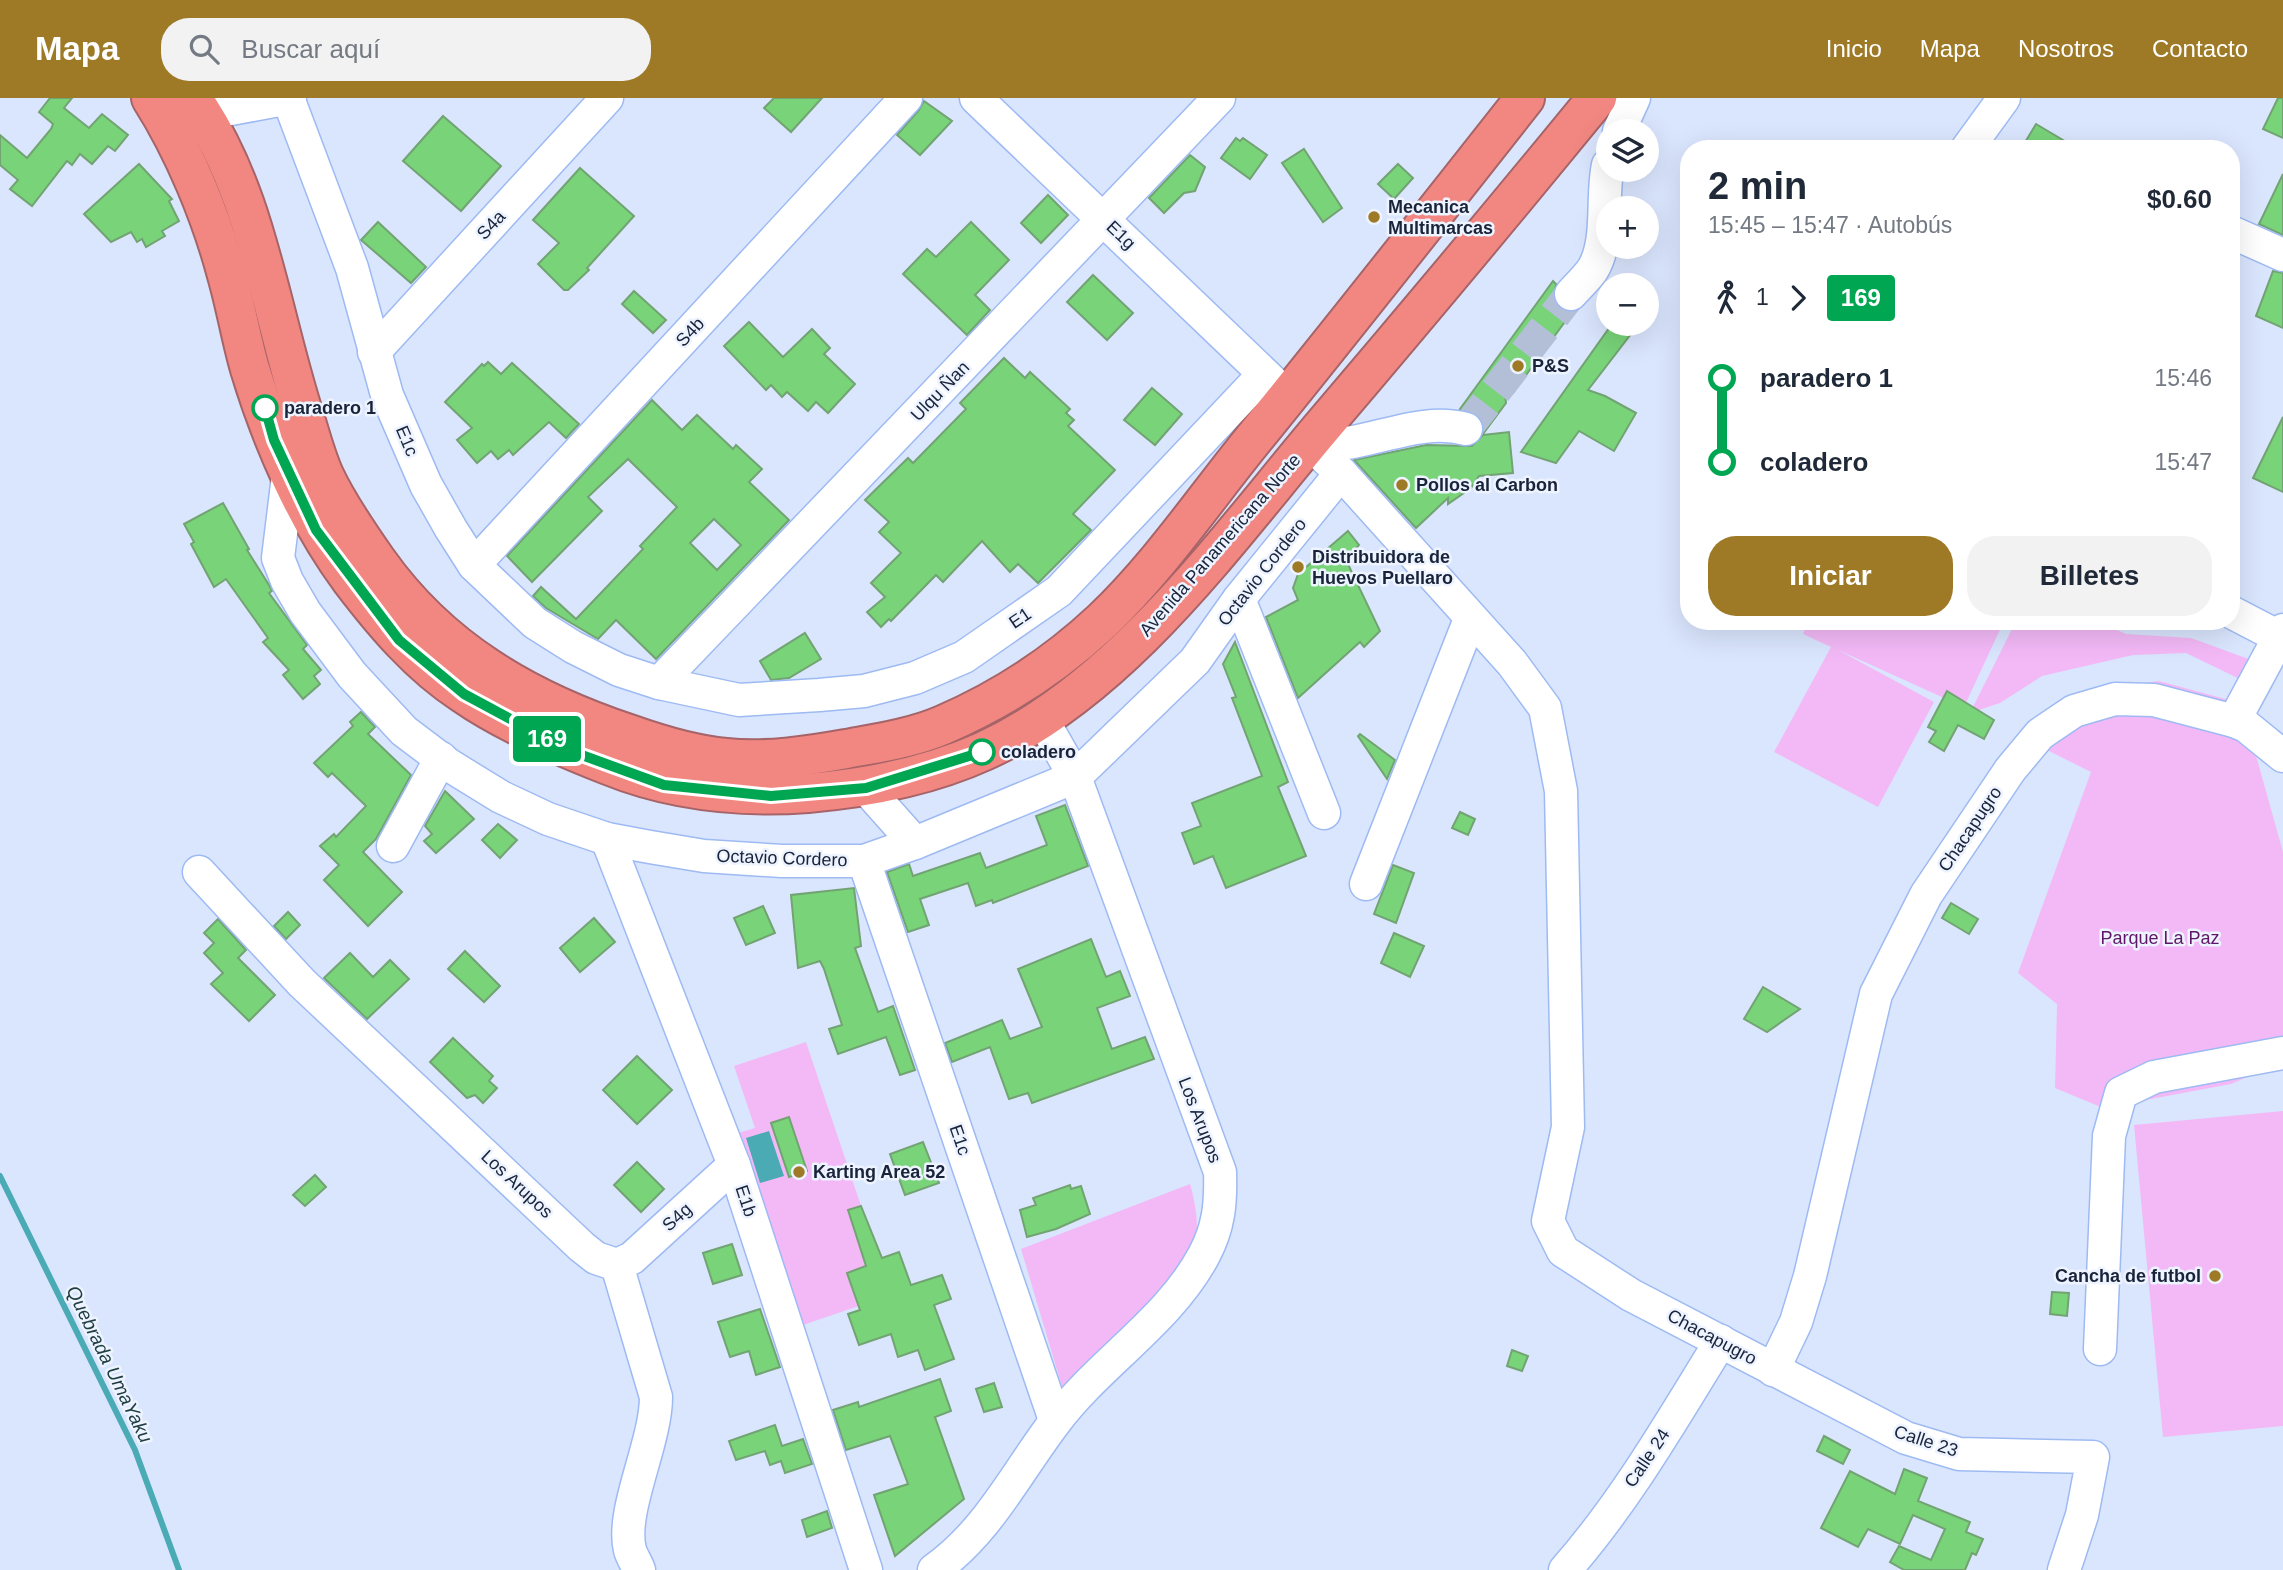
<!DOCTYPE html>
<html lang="es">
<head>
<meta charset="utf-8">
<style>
	body { margin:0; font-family:Arial,sans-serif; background:#f2f2f3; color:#1f2937; height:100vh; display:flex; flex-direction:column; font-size:26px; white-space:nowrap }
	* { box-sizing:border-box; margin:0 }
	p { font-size:23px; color:#747a83 }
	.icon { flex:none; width:38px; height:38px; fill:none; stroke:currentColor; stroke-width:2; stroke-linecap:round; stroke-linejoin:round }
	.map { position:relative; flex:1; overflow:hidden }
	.panel { position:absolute; left:1680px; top:42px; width:560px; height:490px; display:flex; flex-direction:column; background:#fff; border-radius:28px; box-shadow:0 7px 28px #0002 }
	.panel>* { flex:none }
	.badge { padding:0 14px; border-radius:5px; font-size:24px; line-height:46px }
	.buttons { position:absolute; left:1596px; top:21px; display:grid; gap:14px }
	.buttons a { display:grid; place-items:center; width:63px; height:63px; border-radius:50%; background:#fff; box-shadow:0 7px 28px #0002; font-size:35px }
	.map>.badge { position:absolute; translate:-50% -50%; box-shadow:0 0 0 4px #fff }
	.legs { display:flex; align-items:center; gap:10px; height:77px; padding:0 28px; font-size:23px }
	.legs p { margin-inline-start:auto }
	.head { display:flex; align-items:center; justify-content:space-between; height:119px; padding:0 28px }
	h1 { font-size:38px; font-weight:700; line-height:52px }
	.action { display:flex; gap:14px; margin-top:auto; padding:14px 28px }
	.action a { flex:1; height:80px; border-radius:28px; background:#9e7a26; color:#fff; font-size:28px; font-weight:700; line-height:80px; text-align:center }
	.action a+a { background:#f2f2f3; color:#1f2937 }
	ul { padding:0 28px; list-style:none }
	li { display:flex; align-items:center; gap:24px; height:84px; font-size:26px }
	li i { display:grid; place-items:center; width:10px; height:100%; margin:0 9px; background:currentColor }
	li i::after { content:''; width:18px; height:18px; margin:-9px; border:5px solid; border-radius:50%; background:#fff }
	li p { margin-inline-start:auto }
	li:first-child i { background:linear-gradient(#0000 50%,currentColor 0) }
	li:last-child i { background:linear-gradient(currentColor 50%,#0000 0) }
	header { display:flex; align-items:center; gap:42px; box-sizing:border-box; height:98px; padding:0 35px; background:#9e7a26; color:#fff }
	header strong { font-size:33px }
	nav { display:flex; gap:38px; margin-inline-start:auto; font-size:24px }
	.search { width:490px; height:63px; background:#f2f2f3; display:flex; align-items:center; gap:18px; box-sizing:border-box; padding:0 24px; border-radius:28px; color:#747a83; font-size:26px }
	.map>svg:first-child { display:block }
	.green { fill:#f3b9f7 }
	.water { fill:#4aabb5 }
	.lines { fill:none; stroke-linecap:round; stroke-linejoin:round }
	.stream { stroke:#4aabb5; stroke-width:6 }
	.building { fill:#78d379; stroke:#72a372; stroke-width:2; fill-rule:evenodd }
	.minor-tunnel { stroke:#b3bfd7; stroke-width:32; stroke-dasharray:32 16; stroke-linecap:butt }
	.minor-casing { stroke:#9ebaf3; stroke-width:35 }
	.highway-casing { stroke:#a66468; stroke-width:42 }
	.minor { stroke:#fff; stroke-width:32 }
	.highway { stroke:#f28781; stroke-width:38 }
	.line-1-casing { stroke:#fff; stroke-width:16 }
	.line-1 { stroke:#00a651; stroke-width:10 }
	.poi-dot { fill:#9e7a26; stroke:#edf3ff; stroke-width:2.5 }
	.stop-1-dot { fill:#fff; stroke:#00a651; stroke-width:3.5 }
	.labels { text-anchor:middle; stroke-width:5; stroke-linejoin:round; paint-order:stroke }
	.poi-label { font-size:18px; font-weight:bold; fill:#192339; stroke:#edf3ff; text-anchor:start }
	.street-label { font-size:18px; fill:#192339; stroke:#edf3ff }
	.stop-label { font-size:18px; font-weight:bold; fill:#192339; stroke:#edf3ff; text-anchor:start }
	.park-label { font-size:18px; fill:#601667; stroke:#edf3ff }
	.water-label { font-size:19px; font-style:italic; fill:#203e41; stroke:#edf3ff }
</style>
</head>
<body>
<header>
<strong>Mapa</strong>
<div class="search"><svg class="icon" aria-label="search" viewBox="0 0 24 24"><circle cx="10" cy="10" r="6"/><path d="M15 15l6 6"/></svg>Buscar aquí</div>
<nav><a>Inicio</a><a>Mapa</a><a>Nosotros</a><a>Contacto</a></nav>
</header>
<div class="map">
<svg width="2283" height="1472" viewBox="0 0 2283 1472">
	<rect width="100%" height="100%" fill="#dae6fe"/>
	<g class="green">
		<polygon points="1809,523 2004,523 1964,609 1838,552 1934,604 1878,709 1774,654 1831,549 1803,536"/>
		<polygon points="2016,523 2097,523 2126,536 2191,540 2265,567 2252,587 2186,555 2133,557 2042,578 2000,605 1970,615"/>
		<polygon points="2159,583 2229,602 2257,661 2283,754 2283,963 2231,986 2103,1010 2055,990 2057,906 2018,875 2091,674 2023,640 2090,593"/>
		<polygon points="806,944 891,1197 800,1228 735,1036 755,1030 734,968"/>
		<polygon points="2283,1013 2283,1328 2163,1339 2134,1027"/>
		<path d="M1190 1086C1195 1103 1201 1132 1193 1149 1166 1202 1105 1250 1063 1292L1021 1151Z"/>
	</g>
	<polygon class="water" points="769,1033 784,1078 760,1085 746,1040"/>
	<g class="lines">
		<polyline class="stream" points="0,1078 135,1352 179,1472"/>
	</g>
	<g class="building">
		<polygon points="50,0 72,0 64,10 89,30 102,16 128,37 115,53 108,48 92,66 80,56 72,67 67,63 32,108 10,91 18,82 0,67 0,37 27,60 51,31 53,26 39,14"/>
		<polygon points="774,0 822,0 791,34 764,10"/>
		<polygon points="2278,0 2283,0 2283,40 2263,31"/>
		<polygon points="924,3 952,23 920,57 897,37 919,12"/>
		<polygon points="443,18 501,68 461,113 403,63"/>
		<polygon points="2036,26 2078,51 2021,51"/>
		<polygon points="1236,40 1240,43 1243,40 1267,57 1250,81 1221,60"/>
		<polygon points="1304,51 1342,110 1323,124 1282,65"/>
		<polygon points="1190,57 1205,69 1195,93 1184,95 1164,115 1149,100"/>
		<polygon points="139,66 172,101 169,103 179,123 162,133 165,138 146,149 142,141 137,144 131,134 111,144 84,116"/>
		<polygon points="1398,66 1413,80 1394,101 1378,86"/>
		<polygon points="580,70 634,118 587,170 589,172 568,192 564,192 538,166 559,145 533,122"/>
		<polygon points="2283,76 2283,137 2259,126"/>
		<polygon points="1048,97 1068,117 1041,145 1021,125"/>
		<polygon points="378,124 426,169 411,185 361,142"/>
		<polygon points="971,124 1009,162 975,197 990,212 967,237 903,176 927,151 936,159"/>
		<polygon points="2273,173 2283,175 2283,230 2256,218"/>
		<polygon points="1093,177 1133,215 1107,242 1067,204"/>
		<polygon points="1553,183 1556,186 1554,202 1559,210 1572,214 1513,295 1504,289 1506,305 1483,336 1483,326 1478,318 1460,311"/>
		<polygon points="634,193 666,222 653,235 622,206"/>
		<polygon points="749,224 783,259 812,231 830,250 824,256 855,286 828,315 816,304 808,313 787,294 782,299 771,287 766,292 724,248"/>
		<polygon points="1612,226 1634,232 1588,292 1605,298 1636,315 1614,353 1579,333 1556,365 1521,354"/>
		<polygon points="1004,260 1025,280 1030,274 1070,311 1066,315 1074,322 1068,328 1115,372 1073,416 1091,432 1038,485 1018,466 1010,474 982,443 943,484 936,477 891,523 889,521 881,529 867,514 885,499 871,485 901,455 879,434 889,424 865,402 908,360 913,365 966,311 960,305"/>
		<polygon points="488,264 501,276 512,265 579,326 566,340 549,324 513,357 509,352 498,361 491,353 477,365 457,342 472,330 445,304 482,266 484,268"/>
		<polygon points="1152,290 1182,316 1155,347 1124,322"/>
		<path d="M652 302 682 332 697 317 733 351 736 347 762 371 749 384 789 422 656 561 616 522 598 541 546 510 533 498 541 489 576 521 643 451 640 448 677 409 628 361 588 399 602 413 532 484 507 458ZM714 421 741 447 717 472 690 445Z"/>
		<polygon points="2283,319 2283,394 2253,380"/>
		<polygon points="1509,334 1513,375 1479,378 1471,390 1448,406 1448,400 1416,430 1354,362 1426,347 1472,348 1483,337"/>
		<polygon points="223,405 249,451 247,452 269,487 272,493 269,495 307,547 303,551 321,572 314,578 320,586 303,601 283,577 289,572 263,544 268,540 226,481 214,489 191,446 194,444 184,426"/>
		<polygon points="1348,433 1359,447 1346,462 1380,533 1364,549 1360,544 1298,600 1266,519 1298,502 1293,490 1298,476"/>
		<polygon points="805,535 821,561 789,580 771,582 760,563"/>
		<polygon points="1235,544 1288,684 1278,689 1306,758 1226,790 1213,758 1194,766 1182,735 1201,728 1192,705 1262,678 1232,600 1236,599 1223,566"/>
		<polygon points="1947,593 1994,622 1984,641 1958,627 1944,653 1929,644 1936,633 1928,629"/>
		<polygon points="361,614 375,629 368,636 411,677 376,741 363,754 402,794 368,828 324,782 339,767 320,748 334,736 336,739 366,708 332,675 328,679 314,665 353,628 350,624"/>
		<polygon points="1360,636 1395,662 1387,681 1358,638"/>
		<polygon points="445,693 474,721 436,755 424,743 432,736 425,728"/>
		<polygon points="1065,707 1088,768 993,805 992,802 976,808 968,785 920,801 929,827 908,834 887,774 909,766 913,778 980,755 986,770 1047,747 1036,718"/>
		<polygon points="1460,714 1475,721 1468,737 1452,730"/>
		<polygon points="498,726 517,742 500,760 482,742"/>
		<polygon points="1393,767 1414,775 1396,825 1374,816"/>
		<polygon points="854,790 861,848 855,850 878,914 893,908 915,972 900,977 886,939 838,956 829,931 842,927 824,871 820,863 798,870 791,797"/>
		<polygon points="1951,805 1978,821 1969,836 1942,820"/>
		<polygon points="763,808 775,835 746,847 734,820"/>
		<polygon points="288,814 300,827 286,841 274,828"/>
		<polygon points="594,820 615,844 580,874 560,850"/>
		<polygon points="218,821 246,852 238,860 275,897 249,923 211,886 223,875 204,855 214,845 204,835"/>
		<polygon points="1394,835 1424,848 1410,879 1381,865"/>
		<polygon points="1091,841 1106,879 1120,873 1130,898 1097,910 1112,951 1145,939 1154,961 1032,1005 1028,995 1009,1001 990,949 952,964 945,945 1002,922 1010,941 1042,929 1018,871"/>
		<polygon points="465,853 500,888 484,904 448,871"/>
		<polygon points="350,855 373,879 390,862 409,881 367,921 324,880"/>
		<polygon points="1763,889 1800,911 1767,934 1744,921"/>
		<polygon points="453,940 493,978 489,983 497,990 483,1005 475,997 467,1000 430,964"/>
		<polygon points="637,958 672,992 637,1026 603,992"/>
		<polygon points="789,1019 807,1073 789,1079 771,1025"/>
		<polygon points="923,1044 939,1085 905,1097 890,1056"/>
		<polygon points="637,1064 664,1091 641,1114 614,1087"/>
		<polygon points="315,1077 326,1089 305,1108 293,1097"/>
		<polygon points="1070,1087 1071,1091 1081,1088 1090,1116 1056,1131 1027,1139 1020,1112 1036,1107 1033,1100"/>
		<polygon points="861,1108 882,1160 899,1154 911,1187 942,1177 951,1201 934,1207 954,1261 925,1272 918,1252 898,1259 891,1236 859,1247 848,1216 860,1212 847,1175 866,1168 848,1112"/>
		<polygon points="732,1146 742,1177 713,1186 703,1155"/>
		<polygon points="2052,1194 2069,1195 2067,1218 2050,1216"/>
		<polygon points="760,1211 780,1269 756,1277 749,1253 730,1259 718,1224"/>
		<polygon points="1512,1252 1528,1258 1522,1273 1507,1268"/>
		<polygon points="940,1281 951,1313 935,1319 964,1401 895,1458 874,1397 908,1386 890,1338 846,1352 833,1312 858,1304 859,1309"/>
		<polygon points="994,1285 1002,1309 984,1314 976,1291"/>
		<polygon points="775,1327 782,1348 803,1341 812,1366 785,1375 781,1363 770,1367 765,1353 736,1362 729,1343"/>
		<polygon points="1824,1338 1850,1352 1843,1366 1817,1353"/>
		<polygon points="1904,1371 1927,1380 1918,1403 1970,1424 1966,1434 1983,1441 1976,1457 1972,1455 1965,1472 1904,1472 1890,1464 1899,1448 1931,1462 1945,1431 1913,1417 1900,1446 1868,1431 1858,1449 1821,1430 1850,1373 1895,1396"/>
		<polygon points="827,1413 832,1430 807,1439 802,1422"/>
	</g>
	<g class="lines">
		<polyline class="minor-tunnel" points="1466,331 1571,196"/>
		<g class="minor-casing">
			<g id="minor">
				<polyline points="288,0 352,170 387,297 426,387 451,431 474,467 535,525 573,549 619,572 659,585 739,602 819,597 864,593 915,580 964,559 1059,493 1264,276"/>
				<polyline points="976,0 1278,289"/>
				<polyline points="204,16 290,0"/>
				<polyline points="1619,33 1634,0"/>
				<polyline points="1967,51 2004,0"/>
				<polyline points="2231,134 2283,157"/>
				<path d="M1571 196C1578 188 1587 180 1593 171 1610 142 1601 99 1608 67"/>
				<polyline points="374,254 607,0"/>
				<polyline points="1309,345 1341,375 1512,565 1545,610 1561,693 1568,1029 1548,1123 1563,1153 1631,1197 1906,1340 1959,1356 2093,1359 2082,1417 2064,1472"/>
				<path d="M1309 345C1323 345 1339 347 1353 344 1391 337 1428 321 1466 331"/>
				<polyline points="289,370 278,460 287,483 305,514 352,577 404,633 449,667 501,699 548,721 607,741 650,749 704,758 782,763 864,763 915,745 1075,679 1195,563 1239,501 1341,375"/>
				<polyline points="474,467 906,0"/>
				<polyline points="1239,501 1324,715"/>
				<polyline points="2231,514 2283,541"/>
				<polyline points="659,585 1219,0"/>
				<polyline points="2234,623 2246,628 2283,658"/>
				<polyline points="866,690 915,745"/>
				<polyline points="607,741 734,1067 866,1472"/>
				<polyline points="393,748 441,660"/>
				<polyline points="864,763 1055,1322"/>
				<path d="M199 774 302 885 582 1149 596 1160 617 1167 656 1299C656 1345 620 1413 630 1452 632 1459 637 1466 639 1472"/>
				<polyline points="1366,786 1470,521"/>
				<polyline points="617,1167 632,1160 734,1067"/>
				<polyline points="2100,1251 2109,1038 2121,995 2154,979 2283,955"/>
				<polyline points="1773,1272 1796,1224 1810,1178 1876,896 1926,797 2010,672 2040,636 2074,613 2115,601 2154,602 2234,623 2283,532"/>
				<path d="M934 1472C988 1434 1016 1375 1055 1324 1099 1265 1169 1223 1204 1157 1219 1129 1221 1105 1220 1074L1075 679 1042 621"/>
				<path d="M1565 1472C1626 1403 1673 1320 1721 1243"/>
			</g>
		</g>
		<g class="highway-casing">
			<g id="highway">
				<path d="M151 0C184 52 211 117 227 177 236 208 241 240 250 271 272 344 306 421 351 482 383 524 419 567 464 596 504 624 562 649 608 667 672 693 739 700 808 695 867 690 929 678 984 653 1123 589 1225 444 1322 329 1415 220 1506 111 1597 0"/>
				<path d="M192 0C256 91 269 206 302 311 309 332 315 357 324 377 338 407 358 436 377 463 440 552 527 602 629 636 660 647 692 657 726 660 766 664 807 658 846 651 878 645 913 640 943 627 1001 602 1056 566 1102 523 1160 468 1206 399 1256 338 1347 226 1436 113 1525 0"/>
			</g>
		</g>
		<use href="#minor" class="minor"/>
		<use href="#highway" class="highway"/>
	</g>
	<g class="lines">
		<g class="line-1-casing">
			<polyline id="line-1" points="265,310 274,342 316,432 399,542 464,596 568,652 664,687 771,698 866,690 982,654"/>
		</g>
		<use href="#line-1" class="line-1"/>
	</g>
	<g class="poi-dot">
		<circle cx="1374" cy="119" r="7"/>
		<circle cx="1518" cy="268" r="7"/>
		<circle cx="1402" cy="387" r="7"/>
		<circle cx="1298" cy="469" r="7"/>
		<circle cx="799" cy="1074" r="7"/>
		<circle cx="2215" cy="1178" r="7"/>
	</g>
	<g class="stop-1-dot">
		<circle cx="265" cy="310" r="12"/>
		<circle cx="982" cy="654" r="12"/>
	</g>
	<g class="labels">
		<g class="poi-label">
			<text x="1388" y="115">Mecanica<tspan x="1388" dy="21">Multimarcas</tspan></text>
			<text x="1532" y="274">P&amp;S</text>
			<text x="1416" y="393">Pollos al Carbon</text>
			<text x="1312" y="465">Distribuidora de<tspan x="1312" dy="21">Huevos Puellaro</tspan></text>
			<text x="813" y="1080">Karting Area 52</text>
			<text x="2201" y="1184" text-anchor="end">Cancha de futbol</text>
		</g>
		<g class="street-label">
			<text transform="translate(491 127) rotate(-47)" y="6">S4a</text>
			<text transform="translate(1121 137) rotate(44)" y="6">E1g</text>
			<text transform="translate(690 234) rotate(-47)" y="6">S4b</text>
			<text transform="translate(940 293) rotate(-46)" y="6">Ulqu Ñan</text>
			<text transform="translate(407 343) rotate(67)" y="6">E1c</text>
			<text transform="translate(1220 447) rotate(-49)" y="6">Avenida Panamericana Norte</text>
			<text transform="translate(1262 474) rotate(-52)" y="6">Octavio Cordero</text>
			<text transform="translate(1020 520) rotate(-34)" y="6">E1</text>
			<text transform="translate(1970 731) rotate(-56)" y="6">Chacapugro</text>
			<text transform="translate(782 760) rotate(2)" y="6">Octavio Cordero</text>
			<text transform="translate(1200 1022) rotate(69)" y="6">Los Arupos</text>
			<text transform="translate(960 1042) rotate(71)" y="6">E1c</text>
			<text transform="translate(517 1086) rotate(43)" y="6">Los Arupos</text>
			<text transform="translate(746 1103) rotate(72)" y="6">E1b</text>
			<text transform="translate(677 1119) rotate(-42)" y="6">S4g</text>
			<text transform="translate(1712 1239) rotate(28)" y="6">Chacapugro</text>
			<text transform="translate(1926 1343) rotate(18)" y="6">Calle 23</text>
			<text transform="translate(1647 1360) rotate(-56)" y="6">Calle 24</text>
		</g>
		<g class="stop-label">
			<text x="284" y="316">paradero 1</text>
			<text x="1001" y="660">coladero</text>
		</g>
		<g class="park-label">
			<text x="2160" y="846">Parque La Paz</text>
		</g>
		<g class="water-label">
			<text transform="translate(110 1266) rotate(64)" y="7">Quebrada UmaYaku</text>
		</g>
	</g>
</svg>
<div class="buttons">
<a><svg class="icon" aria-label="layers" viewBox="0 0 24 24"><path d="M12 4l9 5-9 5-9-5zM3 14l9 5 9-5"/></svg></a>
<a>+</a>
<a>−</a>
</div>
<b class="badge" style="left:547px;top:641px;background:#00a651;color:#fff">169</b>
<section class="panel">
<div class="head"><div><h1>2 min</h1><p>15:45 – 15:47 · Autobús</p></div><b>$0.60</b></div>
<div class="legs"><svg class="icon" aria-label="walk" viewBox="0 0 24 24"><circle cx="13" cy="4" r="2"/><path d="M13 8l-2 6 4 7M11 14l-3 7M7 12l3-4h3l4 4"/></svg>1<svg class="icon" aria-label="forward" viewBox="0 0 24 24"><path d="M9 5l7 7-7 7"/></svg><b class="badge" style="background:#00a651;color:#fff">169</b></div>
<ul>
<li><i style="color:#00a651"></i><b>paradero 1</b><p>15:46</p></li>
<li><i style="color:#00a651"></i><b>coladero</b><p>15:47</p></li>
</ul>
<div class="action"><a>Iniciar</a><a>Billetes</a></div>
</section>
</div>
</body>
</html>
